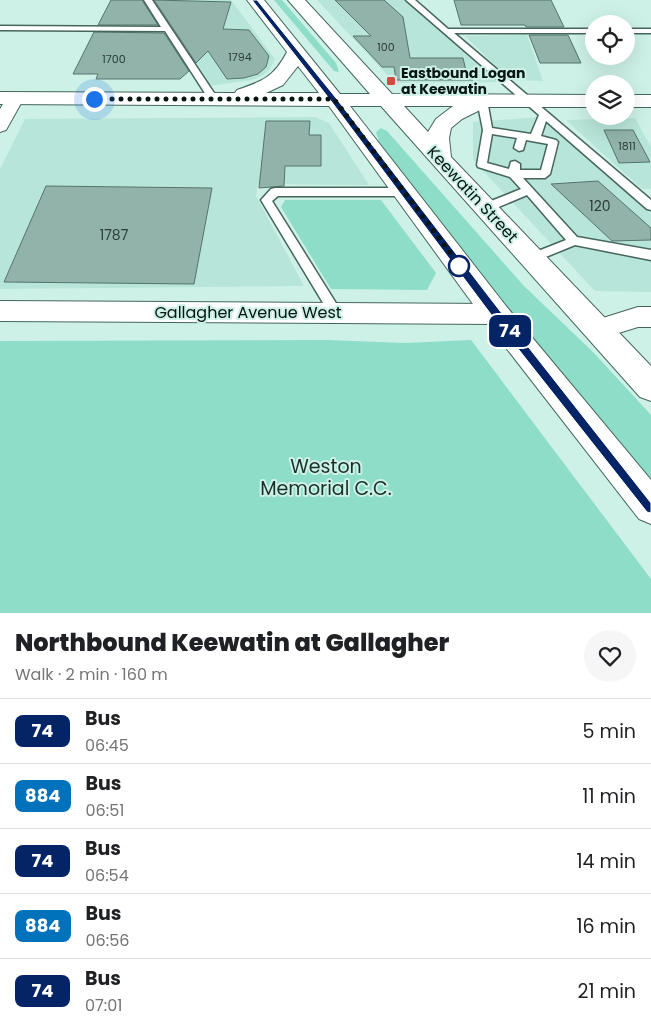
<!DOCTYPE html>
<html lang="en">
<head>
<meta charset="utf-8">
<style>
	body { margin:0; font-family:Poppins,sans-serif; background:#f6f6f6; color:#202124; height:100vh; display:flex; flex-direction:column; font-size:19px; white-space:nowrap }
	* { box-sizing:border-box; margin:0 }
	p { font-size:16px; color:#757577 }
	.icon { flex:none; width:28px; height:28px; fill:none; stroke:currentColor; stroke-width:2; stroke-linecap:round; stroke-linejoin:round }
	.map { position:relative; height:613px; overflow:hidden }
	.sheet { display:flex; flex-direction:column; background:#fff; flex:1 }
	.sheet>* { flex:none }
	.badge { padding:0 10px; border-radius:8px; font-size:18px; line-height:32px }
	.fabs { position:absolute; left:585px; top:15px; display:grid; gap:10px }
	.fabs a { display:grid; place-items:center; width:50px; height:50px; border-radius:50%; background:#fff; box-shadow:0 5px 20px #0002; font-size:25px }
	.you { position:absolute; width:25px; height:25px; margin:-12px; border:4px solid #fff; border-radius:50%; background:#1a73e8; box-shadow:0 0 0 8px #1a73e833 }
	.map>.badge { position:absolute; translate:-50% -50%; box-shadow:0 0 0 2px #fff }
	.round { display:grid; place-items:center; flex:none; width:52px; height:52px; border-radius:26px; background:#f6f6f6 }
	.headline { display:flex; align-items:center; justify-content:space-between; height:85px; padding:0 15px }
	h1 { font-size:24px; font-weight:800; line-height:38px }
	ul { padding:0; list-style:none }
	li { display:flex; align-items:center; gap:15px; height:65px; padding:0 15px; border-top:1px solid #e0e0e0 }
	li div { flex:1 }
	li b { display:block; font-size:19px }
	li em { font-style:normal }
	li .badge { min-width:55px; font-weight:700; text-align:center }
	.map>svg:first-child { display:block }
	.built { fill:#b8e5d9 }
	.green { fill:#8eddc9 }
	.building { fill:#91b3aa; stroke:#54746c }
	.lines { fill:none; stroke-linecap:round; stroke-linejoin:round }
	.lane-casing { stroke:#46665d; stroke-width:3 }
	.street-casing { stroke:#46665d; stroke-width:2 }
	.secondary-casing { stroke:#46665d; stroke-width:2 }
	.lane { fill:#fff; fill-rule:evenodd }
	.street { fill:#fff; fill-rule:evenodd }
	.secondary { fill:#fff; fill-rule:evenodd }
	.line { fill:#052465; stroke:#fff }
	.walk { stroke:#081512; stroke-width:5; stroke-dasharray:0 9 }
	.poi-dot { fill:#d64840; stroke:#cdf1e7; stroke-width:2 }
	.stop-dot { fill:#fff; stroke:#052465; stroke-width:2.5 }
	.labels { text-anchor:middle; stroke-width:4; stroke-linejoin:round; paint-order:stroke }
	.far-number-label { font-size:11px; fill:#2a3c38 }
	.far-poi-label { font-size:14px; font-weight:bold; fill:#081512; stroke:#cdf1e7; text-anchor:start }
	.number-label { font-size:14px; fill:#2a3c38 }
	.street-label { font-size:16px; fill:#081512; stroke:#cdf1e7 }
	.near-park-label { font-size:19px; fill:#19302a; stroke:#cdf1e7 }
</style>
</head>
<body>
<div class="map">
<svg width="651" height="613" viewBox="0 0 651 613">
	<rect width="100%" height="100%" fill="#cdf1e7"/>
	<g class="built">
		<polygon points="156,0 231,0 275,59 270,69 262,76 252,80 209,86"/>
		<polygon points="317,0 405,0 499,82 395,83"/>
		<polygon points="527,35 543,81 510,80 465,36"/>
		<polygon points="315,117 329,123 369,185 258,184 256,196 304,286 0,289 0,169 25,119"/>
		<polygon points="541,117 651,214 651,292 595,291 473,160 473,122"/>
		<polygon points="635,118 651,147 651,189 642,189 566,120"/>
	</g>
	<g class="green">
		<polygon points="274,0 282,0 336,63 339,72 334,71"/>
		<polygon points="381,128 387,131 524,286 593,352 651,415 651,482 529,335 381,149 376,132"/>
		<polygon points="285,200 381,200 436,273 427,290 331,289 281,207"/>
		<polygon points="328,340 405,343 471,340 651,579 651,613 0,613 0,341"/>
	</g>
	<g class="building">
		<polygon points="111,0 142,0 158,25 98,25"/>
		<polygon points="154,0 231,2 223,29 249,30 269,56 266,67 258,74 244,78 227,79 208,51 196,63"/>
		<polygon points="335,0 384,0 403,17 410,58 463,58 467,75 473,80 396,80 394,67 382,67 353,36 371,36"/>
		<polygon points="454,0 551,0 564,27 526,27 525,25 461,25"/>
		<polygon points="94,32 164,33 189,71 180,79 96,79 98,74 73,74"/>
		<polygon points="529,35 568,35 581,63 540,63"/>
		<polygon points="266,121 310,121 309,135 321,135 321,166 285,166 284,186 259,188"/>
		<polygon points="604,130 633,130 650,162 619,163"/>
		<polygon points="598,181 651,228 651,240 612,241 551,184"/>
		<polygon points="46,186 212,188 194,284 4,282"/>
	</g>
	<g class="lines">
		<g class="lane-casing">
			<g id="lane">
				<polygon points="144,0 152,0 218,99 216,101 210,101 165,31 0,30 0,26 161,27"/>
				<path d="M406 0H415L448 29H594V33H454L651 200V210L647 209 546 121 541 136 556 140 558 142 550 174 545 178H523L577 237 651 250V260L575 245 536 261H528L526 258 528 255 566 240 527 195 489 211H481L480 208 481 205 521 189 510 177 478 167 477 165 483 130 477 100 482 97 487 100 492 128 531 134 539 115ZM492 134 517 138 514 148 519 151 523 150 526 140 548 144 541 170H520V164L515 161 511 162 509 169 487 163Z"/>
				<rect x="626" y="29" width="25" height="4"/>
				<polygon points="275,188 404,188 409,192 404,196 278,196 272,201 339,308 341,312 339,316 335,317 331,316 261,200 271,189"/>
			</g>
		</g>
		<g class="street-casing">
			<g id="street">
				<polygon points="15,93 21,94 24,98 6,130 0,132 0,109 9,94"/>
				<polygon points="0,301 496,304 504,307 508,314 504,321 496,324 0,321"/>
				<polygon points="638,307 651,307 651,327 638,327 599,339 590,336 587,329 590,322"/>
			</g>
		</g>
		<g class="secondary-casing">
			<g id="secondary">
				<path d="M247 0H264L340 94H370L288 0H305L392 94 594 95V107H486L462 119 451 128 449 138 451 157 651 366V401L640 397 381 106H350L506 306 651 480V524L639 519 486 322 329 106 0 104V92L235 93 237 90C263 81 274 77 287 52ZM298 66 319 93H266L283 85ZM404 106H453L436 119 428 132Z"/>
				<rect x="626" y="95" width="25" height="12"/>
			</g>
		</g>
		<use href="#lane" class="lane"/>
		<use href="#street" class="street"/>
		<use href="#secondary" class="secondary"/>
	</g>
	<polygon class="line" points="252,0 257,0 336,98 500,311 651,503 651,513 647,512 493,317 331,101"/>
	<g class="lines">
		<polyline class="walk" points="94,99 334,99 462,268 459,266"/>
	</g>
	<rect class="poi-dot" x="386" y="76" width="10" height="10" rx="2.5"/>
	<circle class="stop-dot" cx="459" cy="266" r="10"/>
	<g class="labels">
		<g class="far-number-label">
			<text x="386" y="51">100</text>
			<text x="240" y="61">1794</text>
			<text x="114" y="63">1700</text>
			<text x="627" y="150">1811</text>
		</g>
		<g class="far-poi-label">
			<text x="401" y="78">Eastbound Logan<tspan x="401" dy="16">at Keewatin</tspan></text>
		</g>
		<g class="number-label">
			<text x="600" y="211">120</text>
			<text x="114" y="240">1787</text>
		</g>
		<g class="street-label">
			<text transform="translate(473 194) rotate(47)" y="6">Keewatin Street</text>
			<text x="248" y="318">Gallagher Avenue West</text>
		</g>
		<g class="near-park-label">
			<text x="326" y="473">Weston<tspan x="326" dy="22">Memorial C.C.</tspan></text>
		</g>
	</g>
</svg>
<div class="fabs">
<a><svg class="icon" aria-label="locate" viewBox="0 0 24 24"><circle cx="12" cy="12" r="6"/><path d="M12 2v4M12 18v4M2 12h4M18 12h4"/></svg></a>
<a><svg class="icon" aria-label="layers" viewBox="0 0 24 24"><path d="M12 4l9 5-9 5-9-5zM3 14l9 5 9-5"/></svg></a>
</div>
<div class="you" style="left:94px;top:99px"></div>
<b class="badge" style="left:510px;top:331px;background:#052465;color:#fff">74</b>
</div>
<section class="sheet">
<div class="headline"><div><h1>Northbound Keewatin at Gallagher</h1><p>Walk · 2 min · 160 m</p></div><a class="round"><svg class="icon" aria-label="heart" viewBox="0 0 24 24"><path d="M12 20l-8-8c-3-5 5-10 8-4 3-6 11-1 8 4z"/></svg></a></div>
<ul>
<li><span class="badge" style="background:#052465;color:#fff">74</span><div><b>Bus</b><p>06:45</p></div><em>5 min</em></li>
<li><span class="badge" style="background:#0072bc;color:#fff">884</span><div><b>Bus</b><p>06:51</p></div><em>11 min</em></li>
<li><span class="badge" style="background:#052465;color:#fff">74</span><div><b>Bus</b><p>06:54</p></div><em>14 min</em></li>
<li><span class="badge" style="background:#0072bc;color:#fff">884</span><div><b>Bus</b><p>06:56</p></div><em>16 min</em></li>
<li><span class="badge" style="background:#052465;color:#fff">74</span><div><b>Bus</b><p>07:01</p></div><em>21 min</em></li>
</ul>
</section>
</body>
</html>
